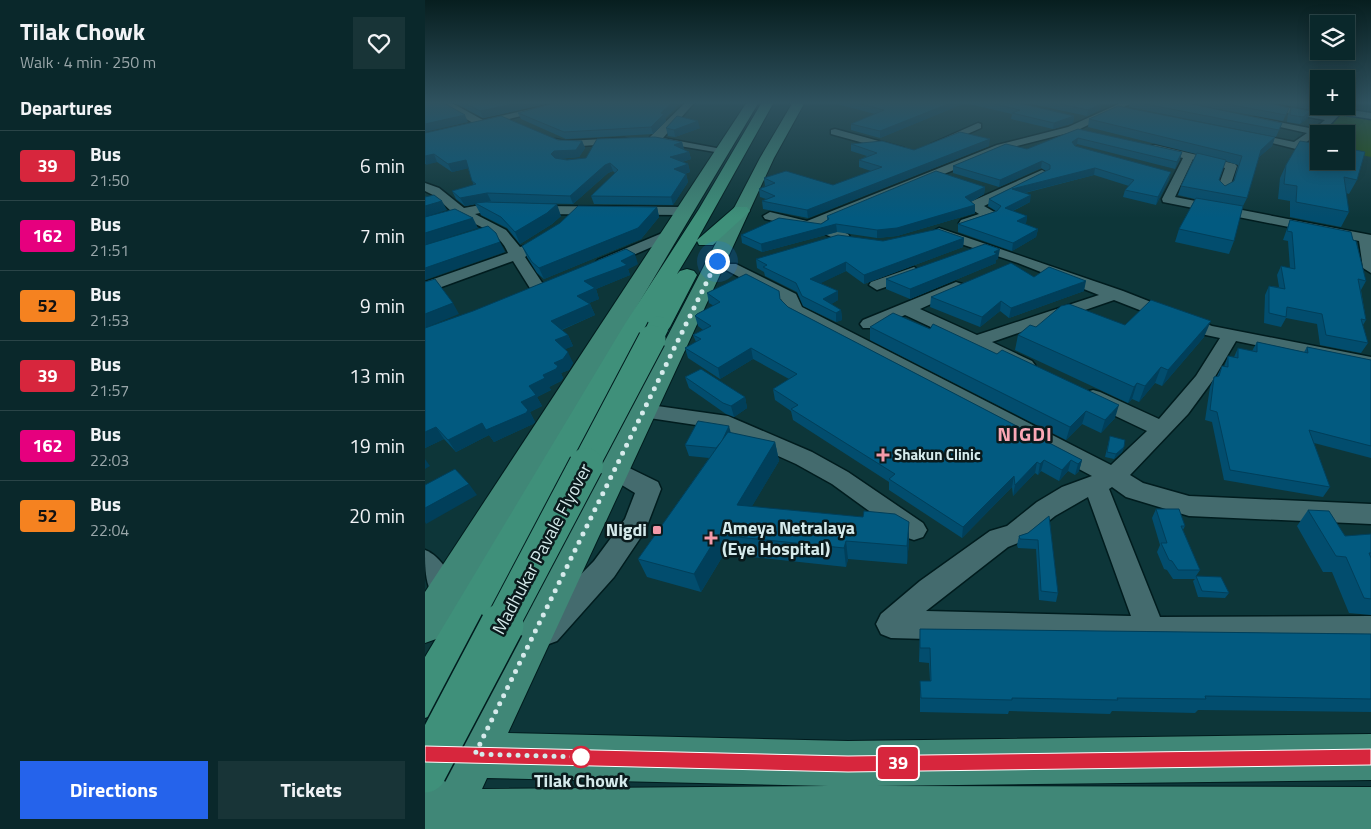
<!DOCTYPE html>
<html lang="en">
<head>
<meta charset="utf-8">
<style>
	body { margin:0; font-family:"Titillium Web",sans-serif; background:#183437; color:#f1f3f6; height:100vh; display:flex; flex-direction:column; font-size:19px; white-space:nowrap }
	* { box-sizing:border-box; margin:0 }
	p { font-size:16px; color:#99a6a9 }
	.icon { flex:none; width:28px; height:28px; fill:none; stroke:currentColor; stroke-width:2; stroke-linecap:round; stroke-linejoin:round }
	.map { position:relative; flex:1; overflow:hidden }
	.panel { display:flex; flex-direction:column; background:#0a282b; width:425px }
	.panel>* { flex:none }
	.badge { padding:0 10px; border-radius:4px; font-size:18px; line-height:32px }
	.tools { position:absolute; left:885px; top:15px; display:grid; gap:10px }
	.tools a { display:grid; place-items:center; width:45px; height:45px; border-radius:0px; background:#0a282b; box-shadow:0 2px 12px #0003,0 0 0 1px #2a4447; font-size:25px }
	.you { position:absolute; width:25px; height:25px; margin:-12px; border:4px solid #fff; border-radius:50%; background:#1a73e8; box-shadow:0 0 0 8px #1a73e833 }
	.map>.badge { position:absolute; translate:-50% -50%; box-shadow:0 0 0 2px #fff }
	h2 { padding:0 20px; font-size:19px; line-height:45px }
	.round { display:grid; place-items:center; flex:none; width:52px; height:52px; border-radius:0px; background:#183437 }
	.overview { display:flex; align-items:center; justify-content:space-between; height:85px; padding:0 20px }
	h1 { font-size:24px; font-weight:700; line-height:38px }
	.primary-button { display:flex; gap:10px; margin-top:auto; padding:10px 20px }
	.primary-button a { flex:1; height:58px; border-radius:0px; background:#2563eb; color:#fff; font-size:20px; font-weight:700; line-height:58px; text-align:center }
	.primary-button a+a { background:#183437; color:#f1f3f6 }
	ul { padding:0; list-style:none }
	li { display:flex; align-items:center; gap:15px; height:70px; padding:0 20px; border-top:1px solid #2a4447 }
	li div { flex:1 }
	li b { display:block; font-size:19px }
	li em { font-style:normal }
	li .badge { min-width:55px; font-weight:700; text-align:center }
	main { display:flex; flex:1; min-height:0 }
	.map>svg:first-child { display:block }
	.green { fill:#255204 }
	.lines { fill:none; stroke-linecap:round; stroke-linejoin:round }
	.minor-casing { stroke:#001c1e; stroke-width:3 }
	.primary-casing { stroke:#001c1e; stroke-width:2 }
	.trunk-casing { stroke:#001c1e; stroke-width:2 }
	.minor { fill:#446b6e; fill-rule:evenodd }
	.primary { fill:#408777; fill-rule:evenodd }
	.trunk { fill:#3f907a; fill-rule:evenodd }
	.trunk-bridge-far3-casing { stroke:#001c1e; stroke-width:23; stroke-linecap:butt }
	.trunk-bridge-far2-casing { stroke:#001c1e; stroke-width:29; stroke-linecap:butt }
	.trunk-bridge-far1-casing { stroke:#001c1e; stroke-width:36; stroke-linecap:butt }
	.trunk-bridge-casing { stroke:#001c1e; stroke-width:46; stroke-linecap:butt }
	.trunk-bridge-far3 { stroke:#3f907a; stroke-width:21 }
	.trunk-bridge-far2 { stroke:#3f907a; stroke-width:27 }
	.trunk-bridge-far1 { stroke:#3f907a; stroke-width:34 }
	.trunk-bridge { stroke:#3f907a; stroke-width:43 }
	.wall { fill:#024d6e; fill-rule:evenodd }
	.shaded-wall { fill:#013f5a }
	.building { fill:#025a80; stroke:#013f5a }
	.line { fill:#d7263d; stroke:#fff }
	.walk { stroke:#d5eaeb; stroke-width:5; stroke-dasharray:0 9 }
	.poi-dot { fill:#f39aa9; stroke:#0a1a1c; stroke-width:2 }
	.stop-dot { fill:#fff; stroke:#d7263d; stroke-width:2.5 }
	.labels { text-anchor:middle; stroke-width:5; stroke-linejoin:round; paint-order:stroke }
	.poi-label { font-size:15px; font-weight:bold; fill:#d5eaeb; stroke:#0a1a1c; text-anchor:start }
	.near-poi-label { font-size:18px; font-weight:bold; fill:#d5eaeb; stroke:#0a1a1c; text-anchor:start }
	.near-street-label { font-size:18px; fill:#d5eaeb; stroke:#0a1a1c }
	.near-stop-label { font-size:18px; font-weight:bold; fill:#d5eaeb; stroke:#0a1a1c }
	.district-label { font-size:20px; font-weight:bold; letter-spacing:1px; fill:#fba7b5; stroke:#0a1a1c }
</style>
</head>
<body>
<main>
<section class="panel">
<div class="overview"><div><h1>Tilak Chowk</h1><p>Walk · 4 min · 250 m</p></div><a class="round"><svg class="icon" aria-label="heart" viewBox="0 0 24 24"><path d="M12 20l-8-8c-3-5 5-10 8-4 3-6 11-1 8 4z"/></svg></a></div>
<h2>Departures</h2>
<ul>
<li><span class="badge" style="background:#d7263d;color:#fff">39</span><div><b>Bus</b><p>21:50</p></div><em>6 min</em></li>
<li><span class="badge" style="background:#e6007e;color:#fff">162</span><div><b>Bus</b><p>21:51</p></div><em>7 min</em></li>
<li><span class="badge" style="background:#f58220;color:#111">52</span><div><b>Bus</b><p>21:53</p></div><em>9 min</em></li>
<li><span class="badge" style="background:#d7263d;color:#fff">39</span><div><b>Bus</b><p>21:57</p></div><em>13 min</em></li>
<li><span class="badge" style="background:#e6007e;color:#fff">162</span><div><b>Bus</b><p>22:03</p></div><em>19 min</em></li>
<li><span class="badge" style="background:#f58220;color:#111">52</span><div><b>Bus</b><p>22:04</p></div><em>20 min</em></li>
</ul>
<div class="primary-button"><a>Directions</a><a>Tickets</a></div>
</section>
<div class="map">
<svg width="946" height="829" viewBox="0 0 946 829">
	<rect width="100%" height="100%" fill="#0d3639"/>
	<polygon class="green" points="918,113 946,118 946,157 921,152 921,134 895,134"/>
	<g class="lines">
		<g class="minor-casing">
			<g id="minor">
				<polygon points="6,102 25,102 58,120 137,102 152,102 0,140 0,134 48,123 18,105 0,109 0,103"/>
				<polygon points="261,102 270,102 238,138 302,150 302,154 225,141 225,137"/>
				<polygon points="698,102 709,102 651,131 580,149 397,224 423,234 425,237 423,240 413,240 395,232 340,219 338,216 345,212 382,221 572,145 643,127"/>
				<polygon points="814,102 833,102 904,115 913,108 946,113 946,119 915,114 902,128 871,149 815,135 820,132 869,142 882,133 824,120 829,117 889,129 900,120 818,105"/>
				<polygon points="553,123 556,124 556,128 515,146 511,147 506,144"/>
				<polygon points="410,129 479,148 480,150 475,153 406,134 406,130"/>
				<polygon points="199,138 203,139 203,143 140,147 125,142 130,139 140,141"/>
				<polygon points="730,145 810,164 812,166 804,190 798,194 792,190 800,168 768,159 750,197 946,235 946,273 938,268 934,241 738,202 737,199 758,158 726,150 726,146"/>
				<polygon points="617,170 621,172 621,176 559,206 573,214 571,217 541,227 534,223 536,220 554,214 541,206 543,203"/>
				<path d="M0 183 14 188 39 208 66 203 104 206 261 207 268 211 261 215 104 214 66 211 50 214 81 230 95 247 103 245 108 246 110 249 100 257 122 290 114 295 108 293 88 261 0 293V282L83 253C75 232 53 226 35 217L0 227V219L26 211 10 196 0 191Z"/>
				<path d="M514 228 698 291 787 326 946 357V369L811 341 788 380 763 414 705 475 718 483 764 496 946 504V524L764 516 701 497 687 487 684 489 735 617 946 616V644L726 645 466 638 456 634 451 624 456 614 495 581 565 531 582 526 612 502 637 487 667 476 365 315 358 308 357 300 301 270 298 267 301 264H311L371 294 377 307 686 465 722 431 661 402 658 397 661 392 668 390 675 392 734 419 771 376 795 338 776 334 689 300 567 342 607 361 610 365 607 369 600 371 480 315 450 328H438L435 324 438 320 531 282 537 284 539 287 537 290 495 309 552 335 674 295 593 263 509 235 507 232ZM663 497 706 616 501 611 583 547 600 540 630 516Z"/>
				<polygon points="247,229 254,233 252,236 183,266 178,268 170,263 173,260"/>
				<polygon points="489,267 497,272 495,275 452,290 444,285 446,282"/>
				<polygon points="218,404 303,416 387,452 423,472 498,523 502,530 498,537 489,540 480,537 407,484 371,464 291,428 211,416 207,411 211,406"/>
				<polygon points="190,461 233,482 236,489 220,531 189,577 132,641 121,645 110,641 106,631 110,621 169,561 200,519 210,493 182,476 178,470 182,464"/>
				<path d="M0 550C16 556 27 577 34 592L30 601 20 605C0 596 0 572 0 550Z"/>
			</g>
		</g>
		<g class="primary-casing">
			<g id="primary">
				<polygon points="322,102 334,102 14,638 0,643 0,592"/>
				<path d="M368 102H380L349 158 83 733 423 741 946 734V780L452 786 946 787V829H0V789H8L14 777 0 776V732H37L335 158ZM62 778 403 786 57 789Z"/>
			</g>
		</g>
		<g class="trunk-casing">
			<g id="trunk">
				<polygon points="337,102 349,102 272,240 310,207 322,207 325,211 288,245 274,245 272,241 252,274 255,271 262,269 269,271 272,275 245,327 241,332 233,334 225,332 222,327 15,712 0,718 0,657 198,327 274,209"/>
				<polygon points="364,102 376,102 378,106 372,110 368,108"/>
			</g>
		</g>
		<use href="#minor" class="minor"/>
		<use href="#primary" class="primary"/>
		<use href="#trunk" class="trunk"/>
		<g class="trunk-bridge-far3-casing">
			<polyline id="trunk-bridge-far3" points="226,341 233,327"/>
		</g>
		<g class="trunk-bridge-far2-casing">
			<polyline id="trunk-bridge-far2" points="160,466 227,339"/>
		</g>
		<g class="trunk-bridge-far1-casing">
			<polyline id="trunk-bridge-far1" points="76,626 161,465"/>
		</g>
		<g class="trunk-bridge-casing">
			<polyline id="trunk-bridge" points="0,771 77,625"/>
		</g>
		<use href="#trunk-bridge-far3" class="trunk-bridge-far3"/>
		<use href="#trunk-bridge-far2" class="trunk-bridge-far2"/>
		<use href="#trunk-bridge-far1" class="trunk-bridge-far1"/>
		<use href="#trunk-bridge" class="trunk-bridge"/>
	</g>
	<g class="wall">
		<polygon points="28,102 129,102 58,118"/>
		<polygon points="133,102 256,102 240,118 241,121 228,134 141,139 96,119 93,113"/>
		<polygon points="404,102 590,102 649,116 648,123 628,129 586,119 587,114 540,103 455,138 426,130 426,124 450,114"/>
		<polygon points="597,102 698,102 686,104 668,102 676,104 674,110 662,116"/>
		<polygon points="705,102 840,102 864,108 858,121 766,104 857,123 851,137 704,107"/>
		<polygon points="843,102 894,102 894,106 898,106 892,111"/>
		<polygon points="866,107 883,118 875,124 862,122 863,114"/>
		<path d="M664 119 850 137 847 146 834 157 822 198 817 208 809 241 804 254 750 242 754 229 770 199 753 195 756 186 771 154 663 127ZM800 161 813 165 808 182 800 186 794 180Z"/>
		<polygon points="241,128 275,128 250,137 243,136"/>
		<polygon points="653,129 757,152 755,159 750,169 652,144 650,146 744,179 731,205 698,197 700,190 704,186 669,175 600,193 605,202 588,211 602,216 601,223 600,224 613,229 611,237 587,251 533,232 533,224 571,211 563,206 564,199 621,171 616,168 574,187 528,173 528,166 602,149"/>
		<polygon points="0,133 133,140 157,141 160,148 154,157 133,159 142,160 161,158 257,142 259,150 264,152 266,159 257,162 263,164 265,172 260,174 261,174 263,182 248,205 169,204 166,196 190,173 188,171 183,173 148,204 63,202 136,216 127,224 95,244 82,228 56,215 50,204 40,206 31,199 27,191 49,185 47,181 43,168 27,172 12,162 0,164"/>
		<polygon points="426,144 489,150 564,146 383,218 338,209 337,201 341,199 335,197 334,189 341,186 340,186 339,178 408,185 446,171 434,167 434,160 442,156 426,151"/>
		<polygon points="861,165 932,180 924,194 921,193 924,212 916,227 865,217 865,201 853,199 855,178"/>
		<polygon points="560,187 559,194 546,202 550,205 550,213 472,236 452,238 412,232 337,252 317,243 316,235 396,224 402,220 402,216"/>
		<polygon points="232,207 234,217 216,239 119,279 112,273 102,257 97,246"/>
		<polygon points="865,220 928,240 941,281 936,290 941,320 938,325 943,343 936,353 895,345 892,324 861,318 856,327 839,323 840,295 844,286 854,287 852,275 856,266 865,268 863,241 858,240"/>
		<polygon points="539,238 538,247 439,284 421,271 395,283 413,291 413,300 406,304 416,310 417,320 411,322 378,306 372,292 340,276 339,272 332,268 331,259 458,241"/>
		<polygon points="573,259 571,260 571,263 485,299 461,289 461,279"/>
		<polygon points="213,264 203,269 205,275 171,289 174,299 164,303 165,304 170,315 137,330 143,335 148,346 140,349 148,363 144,370 136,373 138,378 136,381 124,387 126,390 112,397 117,406 105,412 110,422 108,424 69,442 64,435 31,452 19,439 0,448 0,328"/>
		<polygon points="609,277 659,291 584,318 575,311 555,327 505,307 506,297"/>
		<polygon points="282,293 355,299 363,307 657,460 654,471 650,475 643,471 634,481 616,471 613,475 610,473 588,496 587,487 537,538 464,490 464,482 368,420 366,411 350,400 348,389 364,379 328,359 295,379 263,358 260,348 271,342 268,335 278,330 273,326 270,316 289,306 284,303"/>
		<polygon points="700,325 779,337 737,386 730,383 714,402 707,399 703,403 590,350 593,335 611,327"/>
		<polygon points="445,327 690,418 676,433 657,424 641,440 445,340"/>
		<polygon points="832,342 879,352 882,347 946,360 946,458 889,443 905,487 898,497 799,480 787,422 780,420 785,387 789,377 792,376 797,366 799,367 803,356 809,357 813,348 827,351"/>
		<polygon points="260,377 320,397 322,408 309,417 301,414 264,388"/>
		<polygon points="305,433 350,442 354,461 327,506 484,540 482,564 423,559 421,567 299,554 276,592 222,577 213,559 284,458 264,456 260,445"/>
		<polygon points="685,436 699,447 697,452 689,459 680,457"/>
		<polygon points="731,509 760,526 758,530 775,570 771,576 804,593 800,598 773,597 768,581 770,579 748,579 742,570 739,569 732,552 735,545 727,518"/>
		<polygon points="883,510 946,553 946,615 924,613 907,572 898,572 872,526"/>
		<polygon points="624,516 633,593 631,602 614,600 611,549 593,548 592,545 594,536 603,533"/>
		<polygon points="495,629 946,634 946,712 773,710 770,713 687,711 685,714 584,711 583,714 495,712 495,681 505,681 504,663 494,662"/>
	</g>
	<g class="shaded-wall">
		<polygon points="97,102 129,102 58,118 55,111"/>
		<polygon points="248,102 256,102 240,118 241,121 228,134 226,127 236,113"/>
		<polygon points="528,102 540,102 540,103 455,138 455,131"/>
		<polygon points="686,102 698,102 686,104"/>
		<polygon points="676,104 674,110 662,116 663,110"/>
		<polygon points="894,106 898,106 892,111"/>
		<polygon points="886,111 883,118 875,124 878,117"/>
		<polygon points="40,115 43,122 0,132 0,124"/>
		<polygon points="649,116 648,123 628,129 629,123"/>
		<polygon points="273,121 275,128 250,137 249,130"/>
		<polygon points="850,137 847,146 833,158 836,150"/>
		<polygon points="653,138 652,144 646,148 647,142"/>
		<polygon points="565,139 564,146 383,218 382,210"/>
		<polygon points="157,141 160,148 154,157 132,159 129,162 126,154 129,151"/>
		<polygon points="257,142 259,150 249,145"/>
		<polygon points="264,152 266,159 247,165 245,157"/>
		<polygon points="757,152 755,159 750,169 752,162"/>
		<polygon points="9,154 12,162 1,165 0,156"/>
		<polygon points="41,160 45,168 27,172 23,164"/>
		<polygon points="617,161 616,168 574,187 575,180"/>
		<polygon points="185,163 188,171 183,173 148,204 145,196 180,165"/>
		<polygon points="263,164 265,172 251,176 249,169"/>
		<polygon points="670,168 669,175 586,196 587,189"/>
		<polygon points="746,172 744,179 731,205 733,197"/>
		<polygon points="261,174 263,182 248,205 246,197"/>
		<polygon points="560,187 559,194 539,205 540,197"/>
		<polygon points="62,193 66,201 40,206 35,198"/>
		<polygon points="606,195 605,202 579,215 580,208"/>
		<polygon points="17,201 22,210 0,217 0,206"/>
		<polygon points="132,204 136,216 127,224 95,244 90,232"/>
		<polygon points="550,205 550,213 472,236 452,238 452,230"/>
		<polygon points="232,207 234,217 216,239 119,279 114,268"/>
		<polygon points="602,216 601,223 591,229 592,221"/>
		<polygon points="48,218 53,228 0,245 0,233"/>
		<polygon points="411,224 412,232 337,252 336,244"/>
		<polygon points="613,229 611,237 587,251 588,243"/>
		<polygon points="539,238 538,247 439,284 439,275"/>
		<polygon points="75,242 80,252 0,280 0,268"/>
		<polygon points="575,249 573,259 571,260 571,263 485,299 485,289"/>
		<polygon points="210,254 213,264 203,269 205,275 171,289 174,299 157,306 152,296 159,281 196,261"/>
		<polygon points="421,262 421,271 386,288 385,279"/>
		<polygon points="661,281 659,291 584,318 586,308"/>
		<polygon points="413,291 413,300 400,308 398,299"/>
		<polygon points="576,301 575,311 555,327 557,317"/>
		<polygon points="28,303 34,314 0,328 0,314"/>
		<polygon points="165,304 170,315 131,332 126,321"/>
		<polygon points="416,310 417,320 411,322 411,313"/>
		<polygon points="786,321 779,337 737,386 743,370"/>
		<polygon points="143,335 148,346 136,351 130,340"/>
		<polygon points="326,348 328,359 295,379 293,368"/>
		<polygon points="143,352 148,363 144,370 136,373 138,378 136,381 124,387 126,390 112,397 117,406 105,412 110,422 108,424 69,442 64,435 31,452 23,440 96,402 104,386 118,375 129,363"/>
		<polygon points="736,367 730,383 714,402 720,386"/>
		<polygon points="712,383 707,399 703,403 709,387"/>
		<polygon points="320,397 322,408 309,417 306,406"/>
		<polygon points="694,405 690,418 676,433 680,420"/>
		<polygon points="661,411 657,424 641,440 645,427"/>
		<polygon points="304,426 307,437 293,448"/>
		<polygon points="11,427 19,439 0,448 0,432"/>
		<polygon points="350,442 354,461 317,523 312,505"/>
		<polygon points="699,447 697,452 689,459 691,454"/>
		<polygon points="0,459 5,466 0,469"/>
		<polygon points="619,460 616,471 613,475 615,464"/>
		<polygon points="646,460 643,471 634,481 637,470"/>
		<polygon points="657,460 654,471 650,475 653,464"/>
		<polygon points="612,462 610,473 588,496 590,485"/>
		<polygon points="589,476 587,487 537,538 538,527"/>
		<polygon points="44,484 52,495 1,524 0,522 0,508"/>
		<polygon points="484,522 484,540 482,564 482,546"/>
		<polygon points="293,535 299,554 276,592 269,574"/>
		<polygon points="421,541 423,559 421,567 419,548"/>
	</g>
	<g class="building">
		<polygon points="6,102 17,102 40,115 0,124 0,103"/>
		<polygon points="38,102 97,102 55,111"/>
		<polygon points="133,102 248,102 236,113 239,114 226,127 139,132 93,113"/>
		<polygon points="428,102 528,102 455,131 426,124 459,110"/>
		<polygon points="561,102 590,102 649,116 629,123 587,113 595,110"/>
		<polygon points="626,102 667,102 676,104 663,110"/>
		<polygon points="710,102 758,102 857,123 854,130"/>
		<polygon points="791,102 840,102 864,108 861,115"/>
		<polygon points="879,102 894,102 894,105"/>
		<polygon points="693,106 850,137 836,150 822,198 756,186 772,153 801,160 794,180 800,186 809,181 817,156 664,119"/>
		<polygon points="866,107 886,111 878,117 865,115"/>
		<polygon points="76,116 133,140 157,141 151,150 129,151 126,154 130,158 142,160 161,158 172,139 230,137 257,142 249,145 264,152 245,157 263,164 249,169 261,174 246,197 166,196 193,170 185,163 180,165 145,196 62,193 35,198 27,191 51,184 47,181 41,160 23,164 9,154 0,156 0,133"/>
		<polygon points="252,116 273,121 249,130 241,128"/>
		<polygon points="653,129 757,152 752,162 653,138 647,142 650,146 746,172 733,197 700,190 709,180 670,168 587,189 606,195 580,208 602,216 592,221 613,229 588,243 533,224 572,211 576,206 564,199 625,169 625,165 617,161 575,180 528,166 581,144 602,149"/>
		<polygon points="535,132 565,139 382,210 337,201 350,196 334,189 350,183 339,178 361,171 408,185 457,167 434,160 452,153 426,144 457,141 489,150"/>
		<polygon points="875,141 894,144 894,161 921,161 921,148 940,152 932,180 919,177 924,212 871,202 872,186 859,184 861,165"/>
		<polygon points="511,171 560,187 540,197 550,205 472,228 452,230 411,224 336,244 316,235 354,218 396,224 404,219 402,216"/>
		<polygon points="9,195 17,201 0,206 0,197"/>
		<polygon points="771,198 818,206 809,241 754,229"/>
		<polygon points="61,202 132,204 122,213 90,232 76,217 50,203"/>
		<polygon points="153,206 232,207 213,228 114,268 107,262 97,246 135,223"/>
		<polygon points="30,209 48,218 0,233 0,217"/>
		<polygon points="865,220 926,232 928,240 931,241 941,281 933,279 941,320 936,319 943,343 901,335 897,314 862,307 861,317 844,313 844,286 860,289 856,266 870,269 867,232 862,231"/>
		<polygon points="63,226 71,233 75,242 0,268 0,245"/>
		<polygon points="513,229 539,238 439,275 421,262 385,279 413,291 398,299 416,310 411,313 377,296 371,283 338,267 342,265 331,259 413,235 458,241"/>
		<polygon points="560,244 575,249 569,252 572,254 485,289 461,279"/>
		<polygon points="201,249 210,254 196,261 202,265 159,281 170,288 152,296 165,304 126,321 143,335 130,340 143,352 138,359 129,363 133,366 131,369 118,375 120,378 104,386 111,395 96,402 103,410 101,413 61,430 57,423 23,440 11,427 0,432 0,328 48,311"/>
		<polygon points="586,263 609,277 624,267 661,281 586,308 576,301 557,317 506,297"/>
		<polygon points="321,274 354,291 355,299 363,307 657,460 653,464 646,460 637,470 619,460 615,464 612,462 590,485 589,476 538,527 464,479 470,474 366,409 373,405 348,389 372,374 326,348 293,368 260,348 276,339 268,335 286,326 270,316 272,314 295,302 282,293"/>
		<polygon points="10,279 28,303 0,314 0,282"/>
		<polygon points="726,300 786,321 743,370 736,367 720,386 712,383 709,387 593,335 605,325 611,327 636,306 644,304 700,325"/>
		<polygon points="468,313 505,329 508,324 572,354 577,350 694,405 680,420 661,411 645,427 445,327"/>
		<polygon points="832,342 883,353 882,347 946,360 946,446 884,430 905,487 805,470 792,412 785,410 789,377 794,376 797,366 803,367 803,356 813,358 813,348 832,352"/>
		<polygon points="276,369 320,397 306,406 298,403 260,377"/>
		<polygon points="273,421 304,426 297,441 291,448 260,445"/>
		<polygon points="303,432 350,442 312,505 438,517 439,511 470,514 484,522 482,546 421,541 419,548 293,535 269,574 213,559"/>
		<polygon points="685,436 700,440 699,447 691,454 682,452"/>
		<polygon points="30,469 44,484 0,508 0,485"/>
		<polygon points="731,509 754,509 760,526 756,526 775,570 753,570 747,561 744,560 736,543 742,543"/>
		<polygon points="883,510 904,511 920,536 946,534 946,553 944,553 946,558 946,599 939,598 921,557 911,556"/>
		<polygon points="624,516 633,593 616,591 613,540 595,539 594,536 603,533"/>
		<polygon points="771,576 796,577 804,593 777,591"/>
		<polygon points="495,629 946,634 946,699 780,696 781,699 692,698 693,700 587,698 587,700 496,698 495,681 506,681 505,648 495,648"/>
	</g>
	<linearGradient id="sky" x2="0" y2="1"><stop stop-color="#071e1f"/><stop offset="0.47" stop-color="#2f525f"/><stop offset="1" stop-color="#2f525f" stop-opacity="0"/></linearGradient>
	<rect width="946" height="218" fill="url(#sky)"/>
	<polygon class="line" points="0,746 423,756 946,749 946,765 423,772 0,762"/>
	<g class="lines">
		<polyline class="walk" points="156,757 50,754 292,261"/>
	</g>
	<g class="poi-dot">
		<path d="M455.5 447.5h5v5h5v5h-5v5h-5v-5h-5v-5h5z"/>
		<rect x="227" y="525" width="10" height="10" rx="2.5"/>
		<path d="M283.5 530.5h5v5h5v5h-5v5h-5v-5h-5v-5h5z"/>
	</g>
	<circle class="stop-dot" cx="156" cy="757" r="10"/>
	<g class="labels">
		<g class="poi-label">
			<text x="469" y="460">Shakun Clinic</text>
		</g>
		<g class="near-poi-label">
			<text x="297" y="534">Ameya Netralaya<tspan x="297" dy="21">(Eye Hospital)</tspan></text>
			<text x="222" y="536" text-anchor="end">Nigdi</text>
		</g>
		<g class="near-street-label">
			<text transform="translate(117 549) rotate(-62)" y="6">Madhukar Pavale Flyover</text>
		</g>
		<g class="near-stop-label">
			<text x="156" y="787">Tilak Chowk</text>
		</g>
		<g class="district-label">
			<text x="600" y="441">NIGDI</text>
		</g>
	</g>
</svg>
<div class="tools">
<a><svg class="icon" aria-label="layers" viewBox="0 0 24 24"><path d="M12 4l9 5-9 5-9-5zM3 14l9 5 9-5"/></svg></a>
<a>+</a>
<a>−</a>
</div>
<div class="you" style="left:292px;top:261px"></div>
<b class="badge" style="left:473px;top:763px;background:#d7263d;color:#fff">39</b>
</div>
</main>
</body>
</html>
